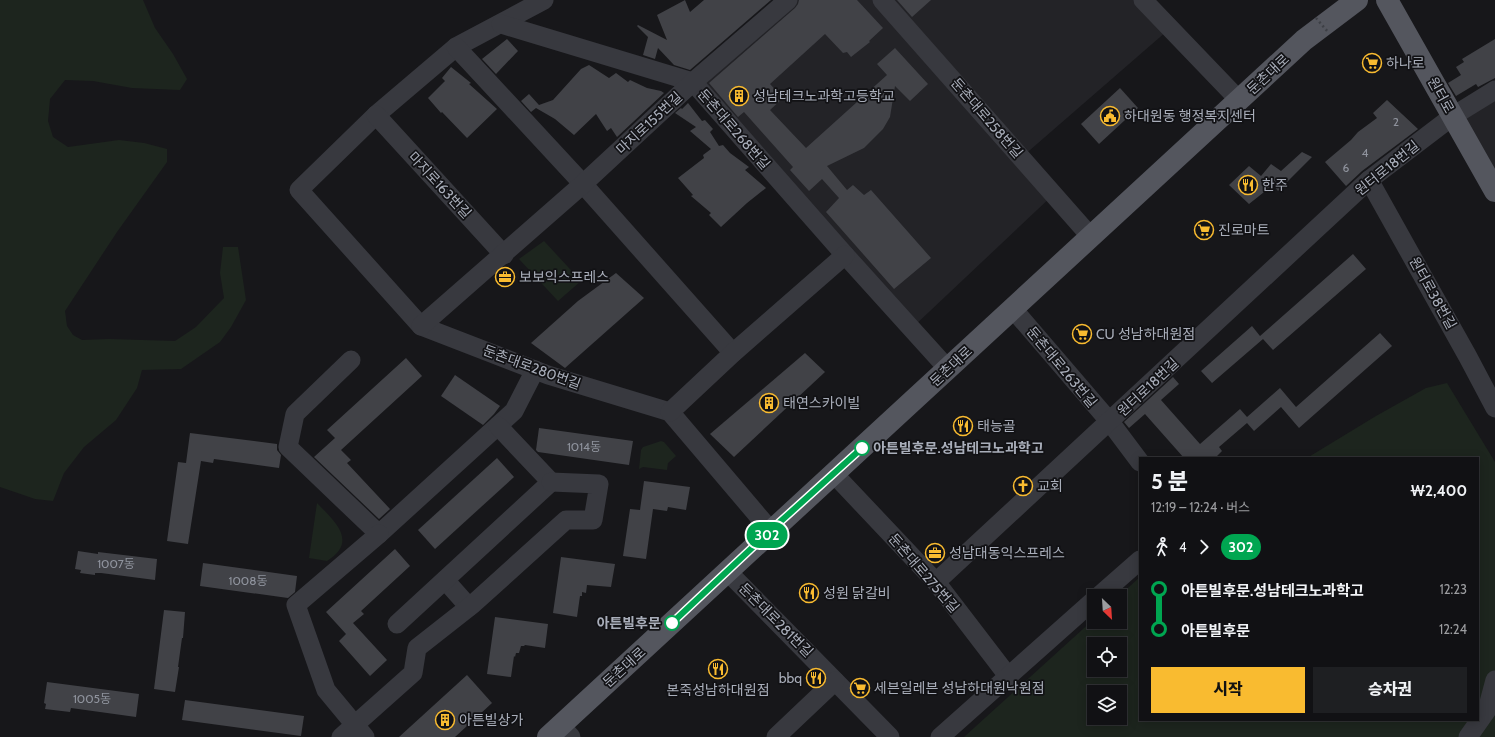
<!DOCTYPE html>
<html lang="ko">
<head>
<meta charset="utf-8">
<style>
	body { margin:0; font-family:Cabin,"Noto Sans KR",sans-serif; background:#1e1f22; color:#f1f3f6; height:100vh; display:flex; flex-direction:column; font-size:15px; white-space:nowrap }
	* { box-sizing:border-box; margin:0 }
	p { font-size:13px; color:#9c9da0 }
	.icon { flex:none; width:22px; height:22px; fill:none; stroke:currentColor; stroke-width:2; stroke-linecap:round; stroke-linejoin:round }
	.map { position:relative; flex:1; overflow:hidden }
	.details { position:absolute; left:1139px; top:457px; width:340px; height:264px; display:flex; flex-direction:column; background:#111114; border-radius:0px; box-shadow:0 2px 10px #0003,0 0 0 1px #303134 }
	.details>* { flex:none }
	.badge { padding:0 8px; border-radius:13px; font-size:14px; line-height:26px }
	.needle { width:26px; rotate:155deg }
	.buttons { position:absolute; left:1087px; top:589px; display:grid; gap:8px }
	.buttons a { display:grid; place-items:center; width:40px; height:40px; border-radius:0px; background:#111114; box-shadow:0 2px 10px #0003,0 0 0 1px #303134; font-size:20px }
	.map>.badge { position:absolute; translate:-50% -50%; box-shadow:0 0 0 2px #fff }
	.legs { display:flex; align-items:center; gap:6px; height:44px; padding:0 12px; font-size:13px }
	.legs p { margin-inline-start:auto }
	.headline { display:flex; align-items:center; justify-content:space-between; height:68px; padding:0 12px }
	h1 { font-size:22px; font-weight:800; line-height:30px }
	.action { display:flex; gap:8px; margin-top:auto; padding:8px 12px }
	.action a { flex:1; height:46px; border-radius:0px; background:#f9bb30; color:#111; font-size:16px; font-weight:800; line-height:46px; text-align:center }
	.action a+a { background:#1e1f22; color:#f1f3f6 }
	ul { padding:0 12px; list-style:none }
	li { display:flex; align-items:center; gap:14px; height:40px; font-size:15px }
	li i { display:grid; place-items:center; width:6px; height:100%; margin:0 5px; background:currentColor }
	li i::after { content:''; width:10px; height:10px; margin:-5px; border:3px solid; border-radius:50%; background:#111114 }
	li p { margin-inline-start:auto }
	li:first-child i { background:linear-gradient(#0000 50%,currentColor 0) }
	li:last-child i { background:linear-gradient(currentColor 50%,#0000 0) }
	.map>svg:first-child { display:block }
	.built { fill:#232327 }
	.green { fill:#1d251e; fill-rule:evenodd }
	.building { fill:#414247 }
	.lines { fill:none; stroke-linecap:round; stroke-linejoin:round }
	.minor { stroke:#38393f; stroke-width:19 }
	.major { stroke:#54565e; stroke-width:22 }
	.path-bridge { stroke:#3e4046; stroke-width:2.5; stroke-dasharray:2 3; stroke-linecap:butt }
	.line-1-casing { stroke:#fff; stroke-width:9 }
	.line-1 { stroke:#00a651; stroke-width:6 }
	.stop-1-dot { fill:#fff; stroke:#00a651; stroke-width:2 }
	.labels { text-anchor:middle; stroke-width:3.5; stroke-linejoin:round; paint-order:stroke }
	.number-label { font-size:12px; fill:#8f939d }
	.poi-label { font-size:14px; fill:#a9aeba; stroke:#121215; text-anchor:start }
	.street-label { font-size:14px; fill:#a9aeba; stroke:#121215 }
	.stop-label { font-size:14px; font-weight:bold; fill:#a9aeba; stroke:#121215; text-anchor:start }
</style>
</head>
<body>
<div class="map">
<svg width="1495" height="737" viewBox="0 0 1495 737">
	<rect width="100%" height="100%" fill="#17171a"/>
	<g class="built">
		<polygon points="788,0 1139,0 1167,31 1022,157 1054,194 912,328 693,82"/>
		<polygon points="1495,91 1495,191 1453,116"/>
	</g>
	<g class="green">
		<polygon points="0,0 143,0 155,28 173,54 187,79 180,90 132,88 93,81 65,80 50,99 48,121 53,137 68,147 119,140 144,143 167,149 167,162 117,232 65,311 67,326 73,335 82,340 109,339 175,341 196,327 224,298 220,273 223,247 238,247 246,300 231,327 220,342 181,369 142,370 137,388 116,420 84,447 64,473 53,501 35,499 0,487"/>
		<polygon points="544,241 581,281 558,301 519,259"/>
		<path d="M1447 383 1495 462V737H964L1094 619V622H1120V596H1119L1140 577V720H1478V458H1307L1376 416 1426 388ZM1094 644H1120V670H1094ZM1094 692H1120V718H1094Z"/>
		<polygon points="661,441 664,442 676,456 668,463 667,470 643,467 639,469 641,450 643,447"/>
		<path d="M317 503C334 521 359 541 327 561L309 558Z"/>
	</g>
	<g class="building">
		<polygon points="685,0 690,12 704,0 771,0 690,70 674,65 658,48 655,59 643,55 648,37 637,26 638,25 667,40 657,15"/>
		<polygon points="799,0 857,0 883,28 869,41 870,42 851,57 847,52 843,53 825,34 770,84 783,98 770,110 806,148 887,75 877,64 895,48 928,84 910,101 895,86 890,117 883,129 864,148 827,166 847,190 853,185 864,195 871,190 931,258 894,289 826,212 839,198 822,179 809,191 790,170 793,167 744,112 738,117 709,83 795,8 798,4"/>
		<polygon points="897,0 931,0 912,17"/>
		<polygon points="507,39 518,51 496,74 482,59"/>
		<polygon points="1495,39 1495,78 1478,87 1476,84 1456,96 1448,83 1461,75 1456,67 1464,62 1462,59"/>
		<polygon points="589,65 609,78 616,73 628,82 630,80 647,88 661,91 664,93 617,137 611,128 607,131 596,114 574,135 555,119 536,108 531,112 521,101 529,94 539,105 553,100 581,69"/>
		<polygon points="451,67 471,83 469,84 497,109 467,138 442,112 441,113 428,98 445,81 442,78"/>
		<polygon points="1120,88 1138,108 1099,144 1081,124"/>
		<polygon points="1387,100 1418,129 1362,171 1346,186 1325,162 1351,140 1358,132 1377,118 1373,113"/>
		<polygon points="688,103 702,121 705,120 713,129 710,132 719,146 723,145 730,153 749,167 745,170 766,188 747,203 721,227 709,215 711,213 691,196 693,195 678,178 704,158 703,155 711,149 690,131 696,127 675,113 681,108 682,109"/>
		<polygon points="1302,152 1312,157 1278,191 1273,185 1249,204 1229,185 1249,166 1261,176 1271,164 1281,171"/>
		<polygon points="1353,254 1366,269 1273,350 1263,339 1212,383 1201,371 1252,326 1260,336"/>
		<polygon points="616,273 644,298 565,368 531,343 578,301"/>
		<polygon points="1380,333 1392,346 1299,428 1281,407 1254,431 1247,423 1219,447 1222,451 1215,458 1184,458 1145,414 1129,428 1124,422 1173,377 1179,384 1161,400 1200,444 1240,409 1247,417 1280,388 1296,407"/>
		<polygon points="805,353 825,372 734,457 710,434"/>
		<polygon points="406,358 422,376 341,450 351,460 347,463 390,509 379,519 314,457 335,438 327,430"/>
		<polygon points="455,375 500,406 494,414 483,425 441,396"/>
		<polygon points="539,428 633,441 629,465 538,452 536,450"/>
		<polygon points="190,433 277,444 277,450 281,455 279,468 214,459 213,463 201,461 188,544 167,541 178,462 186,463"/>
		<polygon points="497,458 514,477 435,549 418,530"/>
		<polygon points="644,481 690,487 686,510 668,507 667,511 653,509 646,559 623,556 630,509 640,510"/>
		<polygon points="395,549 410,566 361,611 364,614 353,623 387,660 370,676 339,641 346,634 326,612"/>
		<polygon points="78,551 98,554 98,552 157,559 155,580 101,573 95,573 95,575 80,573 81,570 75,569"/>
		<polygon points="561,557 615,564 611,587 587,585 586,593 582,592 582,596 580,596 577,617 553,613"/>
		<polygon points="203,563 297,576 295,592 288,598 200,586"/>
		<polygon points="164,610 185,612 183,638 182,638 178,667 179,667 175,692 154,689"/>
		<polygon points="495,617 548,624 545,648 525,645 524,646 521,646 519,653 516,653 515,657 514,656 511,677 487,674"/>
		<polygon points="467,675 492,703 455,737 399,737"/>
		<polygon points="47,682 139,694 136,717 71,708 70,712 45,709 46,704 44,703"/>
		<polygon points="185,700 304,716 301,736 182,720"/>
	</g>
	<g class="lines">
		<g class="minor">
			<polyline points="544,0 456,47 376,115 299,190 421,326 548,375 670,412 771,531"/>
			<polyline points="882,0 1091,237"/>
			<polyline points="1143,0 1239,100"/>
			<polyline points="501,24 693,82 845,255 948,369"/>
			<polyline points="456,47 583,184 733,353"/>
			<polyline points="376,115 504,255"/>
			<polyline points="1369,180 1468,357 1495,408"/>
			<polyline points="1013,309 1110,422 1140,462"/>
			<polyline points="421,326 583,184 693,82 788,0"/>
			<polyline points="351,360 295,414 288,447 379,534 514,411 535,370"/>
			<polyline points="670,412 733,353 845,255"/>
			<polyline points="834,474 936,582 1008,676"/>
			<polyline points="728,572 890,737"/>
			<polyline points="445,580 469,607"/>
			<polyline points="936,582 1369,180 1453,116 1495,90"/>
			<polyline points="1099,596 1140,560"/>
			<polyline points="397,624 551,482 498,426"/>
			<polyline points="560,725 571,737"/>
			<polyline points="341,737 413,673 417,648 473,604 566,520 593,520 599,484 551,482"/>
			<polyline points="365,737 326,690 296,605 379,534"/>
			<polyline points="776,737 835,681"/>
			<polyline points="940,737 1094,600"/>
			<polyline points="1468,737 1487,710 1495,680"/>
		</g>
		<g class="major">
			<polyline points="1387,0 1495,191"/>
			<polyline points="548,737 1304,40 1357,0"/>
		</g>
		<polyline class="path-bridge" points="1316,18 1328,32"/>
	</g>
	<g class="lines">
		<g class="line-1-casing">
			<polyline id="line-1" points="672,623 771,530 862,448"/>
		</g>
		<use href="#line-1" class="line-1"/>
	</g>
	<defs>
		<g id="supermarket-ring" transform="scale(1)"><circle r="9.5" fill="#121215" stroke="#f9bb30" stroke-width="1.5"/><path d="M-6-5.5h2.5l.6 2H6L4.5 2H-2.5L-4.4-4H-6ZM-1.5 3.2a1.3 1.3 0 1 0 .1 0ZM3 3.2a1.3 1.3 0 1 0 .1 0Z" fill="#f9bb30"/></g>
		<g id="building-ring" transform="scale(1)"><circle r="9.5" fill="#121215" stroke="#f9bb30" stroke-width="1.5"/><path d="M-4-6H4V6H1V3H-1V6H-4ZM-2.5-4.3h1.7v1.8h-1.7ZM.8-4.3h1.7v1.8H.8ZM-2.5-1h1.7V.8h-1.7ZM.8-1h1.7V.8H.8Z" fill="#f9bb30"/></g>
		<g id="civic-ring" transform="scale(1)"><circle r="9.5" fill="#121215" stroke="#f9bb30" stroke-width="1.5"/><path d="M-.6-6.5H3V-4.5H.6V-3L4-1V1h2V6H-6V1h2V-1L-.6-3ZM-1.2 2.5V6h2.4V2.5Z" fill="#f9bb30"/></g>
		<g id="restaurant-ring" transform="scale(1)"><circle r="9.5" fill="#121215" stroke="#f9bb30" stroke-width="1.5"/><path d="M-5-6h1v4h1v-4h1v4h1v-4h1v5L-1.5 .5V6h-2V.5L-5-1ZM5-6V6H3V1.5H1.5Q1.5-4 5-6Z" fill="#f9bb30"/></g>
		<g id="office-ring" transform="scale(1)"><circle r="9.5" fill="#121215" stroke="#f9bb30" stroke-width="1.5"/><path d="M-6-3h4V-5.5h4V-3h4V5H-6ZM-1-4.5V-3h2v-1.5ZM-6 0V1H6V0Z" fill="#f9bb30"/></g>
		<g id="church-ring" transform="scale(1)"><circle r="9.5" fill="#121215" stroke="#f9bb30" stroke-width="1.5"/><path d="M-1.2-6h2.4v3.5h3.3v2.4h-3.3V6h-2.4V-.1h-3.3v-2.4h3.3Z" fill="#f9bb30"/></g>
	</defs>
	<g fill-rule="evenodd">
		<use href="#supermarket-ring" x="1372" y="63"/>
		<use href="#building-ring" x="739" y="96"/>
		<use href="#civic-ring" x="1110" y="116"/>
		<use href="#restaurant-ring" x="1248" y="185"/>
		<use href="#supermarket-ring" x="1204" y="230"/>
		<use href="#office-ring" x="505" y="277"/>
		<use href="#supermarket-ring" x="1082" y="334"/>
		<use href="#building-ring" x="769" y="403"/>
		<use href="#restaurant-ring" x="963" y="426"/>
		<use href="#church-ring" x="1023" y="486"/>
		<use href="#office-ring" x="935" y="553"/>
		<use href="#restaurant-ring" x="809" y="593"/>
		<use href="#restaurant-ring" x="718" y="669"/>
		<use href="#restaurant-ring" x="816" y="678"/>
		<use href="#supermarket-ring" x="860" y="688"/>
		<use href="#building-ring" x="445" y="720"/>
	</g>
	<g class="stop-1-dot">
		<circle cx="862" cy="448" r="7"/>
		<circle cx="672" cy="623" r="7"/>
	</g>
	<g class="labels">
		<g class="number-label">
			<text x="1396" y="126">2</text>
			<text x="1365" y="157">4</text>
			<text x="1346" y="172">6</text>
			<text x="584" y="451">1014동</text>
			<text x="116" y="568">1007동</text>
			<text x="248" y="585">1008동</text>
			<text x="92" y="703">1005동</text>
		</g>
		<g class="poi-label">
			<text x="1386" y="68">하나로</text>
			<text x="753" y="101">성남테크노과학고등학교</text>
			<text x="1124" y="121">하대원동 행정복지센터</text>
			<text x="1262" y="190">한주</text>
			<text x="1218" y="235">진로마트</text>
			<text x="519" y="282">보보익스프레스</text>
			<text x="1096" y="339">CU 성남하대원점</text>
			<text x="783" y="408">태연스카이빌</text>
			<text x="977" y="431">태능골</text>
			<text x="1037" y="491">교회</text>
			<text x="949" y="558">성남대동익스프레스</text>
			<text x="823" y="598">성원 닭갈비</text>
			<text x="802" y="683" text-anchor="end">bbq</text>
			<text x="874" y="693">세븐일레븐 성남하대원낙원점</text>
			<text x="718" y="695" text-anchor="middle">본죽성남하대원점</text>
			<text x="459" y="725">아튼빌상가</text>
		</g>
		<g class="street-label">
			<text transform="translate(1268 74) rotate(-43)" y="5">둔촌대로</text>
			<text transform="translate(1441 95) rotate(61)" y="5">원터로</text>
			<text transform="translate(987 118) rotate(49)" y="5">둔촌대로258번길</text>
			<text transform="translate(649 123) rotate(-43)" y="5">마지로155번길</text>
			<text transform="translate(734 129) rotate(49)" y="5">둔촌대로268번길</text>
			<text transform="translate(1387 168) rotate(-39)" y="5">원터로18번길</text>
			<text transform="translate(440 185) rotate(47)" y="5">마지로163번길</text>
			<text transform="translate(1433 293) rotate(61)" y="5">원터로38번길</text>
			<text transform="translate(951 366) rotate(-43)" y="5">둔촌대로</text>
			<text transform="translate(532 367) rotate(20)" y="5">둔촌대로280번길</text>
			<text transform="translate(1062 367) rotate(50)" y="5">둔촌대로263번길</text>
			<text transform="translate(1148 387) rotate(-43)" y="5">원터로18번길</text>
			<text transform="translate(924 573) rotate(49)" y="5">둔촌대로275번길</text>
			<text transform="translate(776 620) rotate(45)" y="5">둔촌대로281번길</text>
			<text transform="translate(624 667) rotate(-42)" y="5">둔촌대로</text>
		</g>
		<g class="stop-label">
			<text x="873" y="453">아튼빌후문.성남테크노과학고</text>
			<text x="661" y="628" text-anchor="end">아튼빌후문</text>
		</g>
	</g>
</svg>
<div class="buttons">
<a><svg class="needle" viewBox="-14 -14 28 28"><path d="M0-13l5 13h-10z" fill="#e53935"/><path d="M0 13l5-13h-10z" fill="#9c9da0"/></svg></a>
<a><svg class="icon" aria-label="locate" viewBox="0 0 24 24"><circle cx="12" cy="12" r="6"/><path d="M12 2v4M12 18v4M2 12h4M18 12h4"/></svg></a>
<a><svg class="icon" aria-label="layers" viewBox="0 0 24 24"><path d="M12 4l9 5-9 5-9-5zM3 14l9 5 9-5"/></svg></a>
</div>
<b class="badge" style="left:767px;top:535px;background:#00a651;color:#fff">302</b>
<section class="details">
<div class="headline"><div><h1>5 분</h1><p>12:19 – 12:24 · 버스</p></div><b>₩2,400</b></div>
<div class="legs"><svg class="icon" aria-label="walk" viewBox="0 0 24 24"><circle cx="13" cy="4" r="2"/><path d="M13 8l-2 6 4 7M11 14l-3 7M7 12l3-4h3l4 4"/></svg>4<svg class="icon" aria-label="forward" viewBox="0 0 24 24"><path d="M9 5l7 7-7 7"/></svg><b class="badge" style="background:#00a651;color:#fff">302</b></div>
<ul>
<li><i style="color:#00a651"></i><b>아튼빌후문.성남테크노과학고</b><p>12:23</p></li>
<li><i style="color:#00a651"></i><b>아튼빌후문</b><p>12:24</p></li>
</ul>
<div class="action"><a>시작</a><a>승차권</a></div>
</section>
</div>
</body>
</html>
